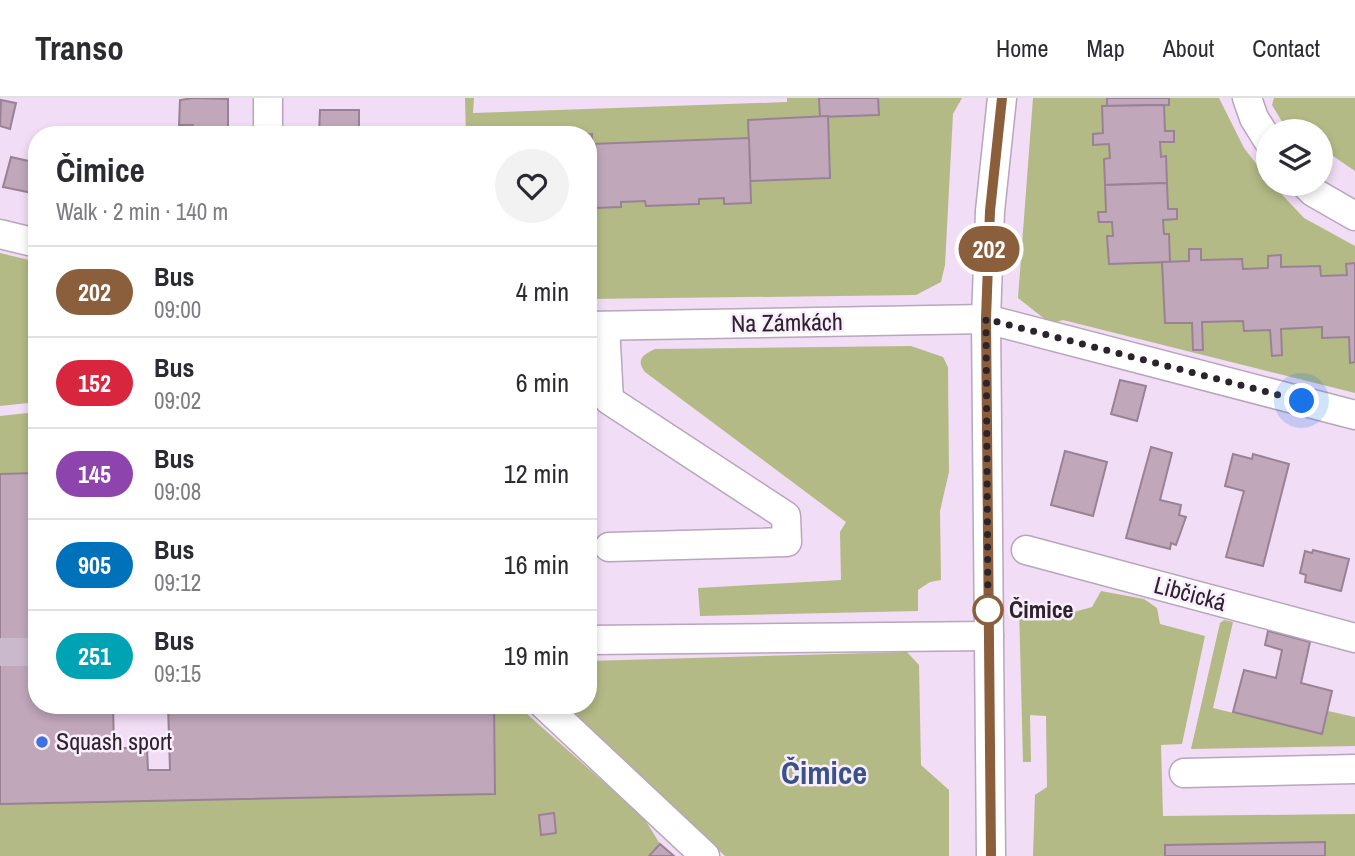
<!DOCTYPE html>
<html lang="en">
<head>
<meta charset="utf-8">
<style>
	body { margin:0; font-family:"Archivo Narrow",sans-serif; background:#f2f2f3; color:#2b2b33; height:100vh; display:flex; flex-direction:column; font-size:26px; white-space:nowrap }
	* { box-sizing:border-box; margin:0 }
	p { font-size:23px; color:#7c7c81 }
	.icon { flex:none; width:38px; height:38px; fill:none; stroke:currentColor; stroke-width:2; stroke-linecap:round; stroke-linejoin:round }
	.map { position:relative; flex:1; overflow:hidden }
	.sheet { position:absolute; left:28px; top:28px; width:569px; height:588px; display:flex; flex-direction:column; background:#fff; border-radius:28px; box-shadow:0 4px 10px #0003 }
	.sheet>* { flex:none }
	.badge { padding:0 14px; border-radius:23px; font-size:24px; line-height:46px }
	.tools { position:absolute; left:1256px; top:21px; display:grid; gap:14px }
	.tools a { display:grid; place-items:center; width:77px; height:77px; border-radius:50%; background:#fff; box-shadow:0 4px 10px #0003; font-size:35px }
	.you { position:absolute; width:35px; height:35px; margin:-18px; border:5px solid #fff; border-radius:50%; background:#1a73e8; box-shadow:0 0 0 10px #1a73e833 }
	.map>.badge { position:absolute; translate:-50% -50%; box-shadow:0 0 0 4px #fff }
	.round { display:grid; place-items:center; flex:none; width:74px; height:74px; border-radius:37px; background:#f2f2f3 }
	.summary { display:flex; align-items:center; justify-content:space-between; height:119px; padding:0 28px }
	h1 { font-size:33px; font-weight:700; line-height:52px }
	ul { padding:0; list-style:none }
	li { display:flex; align-items:center; gap:21px; height:91px; padding:0 28px; border-top:2px solid #e1e1e2 }
	li div { flex:1 }
	li b { display:block; font-size:26px }
	li em { font-style:normal }
	li .badge { min-width:77px; font-weight:700; text-align:center }
	header { display:flex; align-items:center; gap:42px; box-sizing:border-box; height:98px; padding:0 35px; background:#fff; border-bottom:2px solid #e1e1e2 }
	header strong { font-size:33px }
	nav { display:flex; gap:38px; margin-inline-start:auto; font-size:24px }
	.map>svg:first-child { display:block }
	.green { fill:#b3ba86 }
	.building { fill:#c0a7ba; stroke:#9a8295; stroke-width:2 }
	.lines { fill:none; stroke-linecap:round; stroke-linejoin:round }
	.minor-tunnel { stroke:#cab8cd; stroke-width:28; stroke-dasharray:28 14; stroke-linecap:butt }
	.minor-casing { stroke:#b9a5bc; stroke-width:31 }
	.minor { stroke:#fff; stroke-width:28 }
	.line-casing { stroke:#fff; stroke-width:16 }
	.line { stroke:#8b5e3c; stroke-width:10 }
	.walk { stroke:#2c242d; stroke-width:7; stroke-dasharray:0 12.6 }
	.stop-dot { fill:#fff; stroke:#8b5e3c; stroke-width:3.5 }
	.poi-dot { fill:#4071e2; stroke:#faedfc; stroke-width:2.5 }
	.labels { text-anchor:middle; stroke-width:5; stroke-linejoin:round; paint-order:stroke }
	.street-label { font-size:24px; fill:#2c242d; stroke:#faedfc }
	.stop-label { font-size:24px; font-weight:bold; fill:#2c242d; stroke:#faedfc; text-anchor:start }
	.poi-label { font-size:24px; fill:#2c242d; stroke:#faedfc; text-anchor:start }
	.district-label { font-size:32px; font-weight:bold; fill:#38528c; stroke:#faedfc }
</style>
</head>
<body>
<header>
<strong>Transo</strong>
<nav><a>Home</a><a>Map</a><a>About</a><a>Contact</a></nav>
</header>
<div class="map">
<svg width="1355" height="758" viewBox="0 0 1355 758">
	<rect width="100%" height="100%" fill="#f1ddf5"/>
	<g class="green">
		<polygon points="465,0 474,0 473,15 787,4 787,0 819,0 820,19 749,22 749,40 592,46 591,36 466,37"/>
		<polygon points="878,0 962,0 953,16 945,167 941,184 916,197 588,201 588,100 593,100 594,110 620,109 621,104 645,103 646,108 699,107 699,101 724,100 724,105 751,105 750,83 830,80 828,18 879,17"/>
		<polygon points="1033,0 1107,0 1103,35 1093,36 1094,47 1109,46 1110,60 1104,61 1106,114 1098,114 1099,124 1112,124 1113,138 1107,139 1109,166 1162,164 1165,225 1192,225 1193,252 1203,251 1202,224 1243,223 1244,233 1270,232 1272,258 1281,257 1281,231 1322,229 1323,240 1349,239 1350,264 1355,264 1355,295 1063,222 1051,226 1018,200"/>
		<polygon points="1169,0 1219,0 1244,50 1269,82 1269,86 1272,86 1304,120 1355,148 1355,165 1346,166 1347,177 1321,178 1320,168 1281,169 1280,157 1268,158 1268,170 1243,171 1242,161 1201,162 1200,151 1189,151 1189,163 1170,164 1169,136 1164,136 1163,122 1177,121 1177,111 1168,111 1166,59 1161,59 1160,44 1174,43 1174,33 1165,33 1164,7 1169,7"/>
		<polygon points="1274,0 1355,0 1355,73 1333,58 1321,46 1321,33 1310,33 1302,24 1287,32 1272,7"/>
		<polygon points="0,155 37,164 37,304 0,308"/>
		<path d="M911 248 943 259 948 269 949 374 940 413 941 482 930 484 918 492V513L700 518 698 490 841 482 840 434 846 424 645 274C636 262 642 257 655 251Z"/>
		<polygon points="37,314 37,375 0,376 0,318"/>
		<polygon points="1101,493 1144,501 1157,510 1160,526 1205,538 1182,646 1161,647 1163,718 1355,716 1355,758 1325,758 1324,744 1165,747 1165,758 1033,758 1035,697 1047,689 1046,618 1030,617 1031,664 1023,664 1019,508 1067,516 1092,509"/>
		<polygon points="1224,522 1233,524 1213,610 1321,636 1328,613 1355,619 1355,648 1191,651 1220,525"/>
		<polygon points="907,554 919,567 921,667 949,692 949,758 725,758 563,607 588,607 588,563"/>
		<polygon points="494,607 517,607 644,720 660,746 649,758 0,758 0,706 495,696"/>
	</g>
	<g class="building">
		<polygon points="193,0 228,1 228,37 193,37 193,27 179,27 180,2"/>
		<polygon points="819,0 878,0 879,17 820,19"/>
		<polygon points="1107,0 1169,0 1169,7 1107,8"/>
		<polygon points="1,2 16,5 10,31 0,28"/>
		<polygon points="1164,7 1165,33 1174,33 1174,44 1160,44 1161,59 1166,58 1167,85 1105,87 1104,61 1110,60 1109,46 1093,47 1093,36 1103,35 1102,8"/>
		<polygon points="320,12 359,12 359,37 319,37"/>
		<polygon points="828,18 830,80 750,83 748,22"/>
		<polygon points="592,36 592,46 749,40 751,105 724,106 724,100 699,101 699,106 646,108 645,103 621,104 621,109 594,110 593,100 588,100 588,37 567,37"/>
		<polygon points="35,53 37,96 3,89 11,59 33,64"/>
		<polygon points="1167,85 1168,111 1177,111 1177,121 1163,122 1164,136 1169,136 1170,164 1109,166 1107,138 1113,138 1112,124 1099,124 1098,114 1106,114 1105,87"/>
		<polygon points="1189,151 1201,151 1201,162 1242,161 1243,171 1268,170 1268,158 1281,157 1281,169 1320,168 1321,178 1347,177 1346,166 1355,165 1355,264 1350,265 1349,239 1322,240 1322,229 1281,231 1282,257 1272,258 1270,232 1244,233 1243,223 1202,224 1203,252 1193,252 1192,225 1165,225 1162,164 1189,163"/>
		<polygon points="1120,282 1146,288 1137,323 1111,316"/>
		<polygon points="1151,349 1172,355 1160,402 1181,407 1179,417 1186,419 1176,447 1171,445 1170,451 1126,440"/>
		<polygon points="1065,353 1107,364 1093,418 1051,407"/>
		<polygon points="1233,356 1252,361 1253,356 1289,366 1263,468 1226,459 1244,393 1225,388"/>
		<polygon points="37,375 37,607 113,607 114,650 147,650 148,672 170,672 168,607 494,607 495,696 0,706 0,376"/>
		<polygon points="1313,452 1349,461 1341,493 1305,484 1306,477 1300,475 1305,453 1312,455"/>
		<polygon points="1268,533 1310,544 1301,585 1332,593 1322,636 1233,614 1244,572 1276,580 1282,552 1265,547"/>
		<polygon points="554,715 556,735 541,737 539,717"/>
		<polygon points="1325,744 1325,758 1165,758 1165,747"/>
		<polygon points="660,746 674,758 649,758"/>
	</g>
	<g class="lines">
		<polyline class="minor-tunnel" points="0,554 37,554"/>
		<g class="minor-casing">
			<g id="minor">
				<polyline points="268,0 268,37"/>
				<polyline points="1247,0 1254,20 1269,44"/>
				<polyline points="1305,86 1313,94 1355,118"/>
				<polyline points="0,136 37,145"/>
				<polyline points="588,228 986,221 1355,317"/>
				<polyline points="605,228 609,302 786,418 787,444 609,449"/>
				<polyline points="1026,452 1355,540"/>
				<polyline points="588,542 989,538"/>
				<polyline points="544,607 705,758"/>
				<polyline points="1184,675 1355,671"/>
				<polyline points="991,758 986,221 990,113 1002,0"/>
			</g>
		</g>
		<use href="#minor" class="minor"/>
	</g>
	<g class="lines">
		<g class="line-casing">
			<polyline id="line" points="991,758 986,221 990,113 1002,0"/>
		</g>
		<use href="#line" class="line"/>
		<polyline class="walk" points="988,512 986,221 1302,303"/>
	</g>
	<circle class="stop-dot" cx="988" cy="512" r="14"/>
	<circle class="poi-dot" cx="42" cy="644" r="7"/>
	<g class="labels">
		<g class="street-label">
			<text transform="translate(787 225) rotate(-1)" y="8">Na Zámkách</text>
			<text transform="translate(1190 496) rotate(15)" y="8">Libčická</text>
		</g>
		<g class="stop-label">
			<text x="1009" y="520">Čimice</text>
		</g>
		<g class="poi-label">
			<text x="56" y="652">Squash sport</text>
		</g>
		<g class="district-label">
			<text x="824" y="686">Čimice</text>
		</g>
	</g>
</svg>
<div class="tools">
<a><svg class="icon" aria-label="layers" viewBox="0 0 24 24"><path d="M12 4l9 5-9 5-9-5zM3 14l9 5 9-5"/></svg></a>
</div>
<div class="you" style="left:1302px;top:303px"></div>
<b class="badge" style="left:989px;top:151px;background:#8b5e3c;color:#fff">202</b>
<section class="sheet">
<div class="summary"><div><h1>Čimice</h1><p>Walk · 2 min · 140 m</p></div><a class="round"><svg class="icon" aria-label="heart" viewBox="0 0 24 24"><path d="M12 20l-8-8c-3-5 5-10 8-4 3-6 11-1 8 4z"/></svg></a></div>
<ul>
<li><span class="badge" style="background:#8b5e3c;color:#fff">202</span><div><b>Bus</b><p>09:00</p></div><em>4 min</em></li>
<li><span class="badge" style="background:#d7263d;color:#fff">152</span><div><b>Bus</b><p>09:02</p></div><em>6 min</em></li>
<li><span class="badge" style="background:#8e44ad;color:#fff">145</span><div><b>Bus</b><p>09:08</p></div><em>12 min</em></li>
<li><span class="badge" style="background:#0072bc;color:#fff">905</span><div><b>Bus</b><p>09:12</p></div><em>16 min</em></li>
<li><span class="badge" style="background:#00a3b4;color:#fff">251</span><div><b>Bus</b><p>09:15</p></div><em>19 min</em></li>
</ul>
</section>
</div>
</body>
</html>
